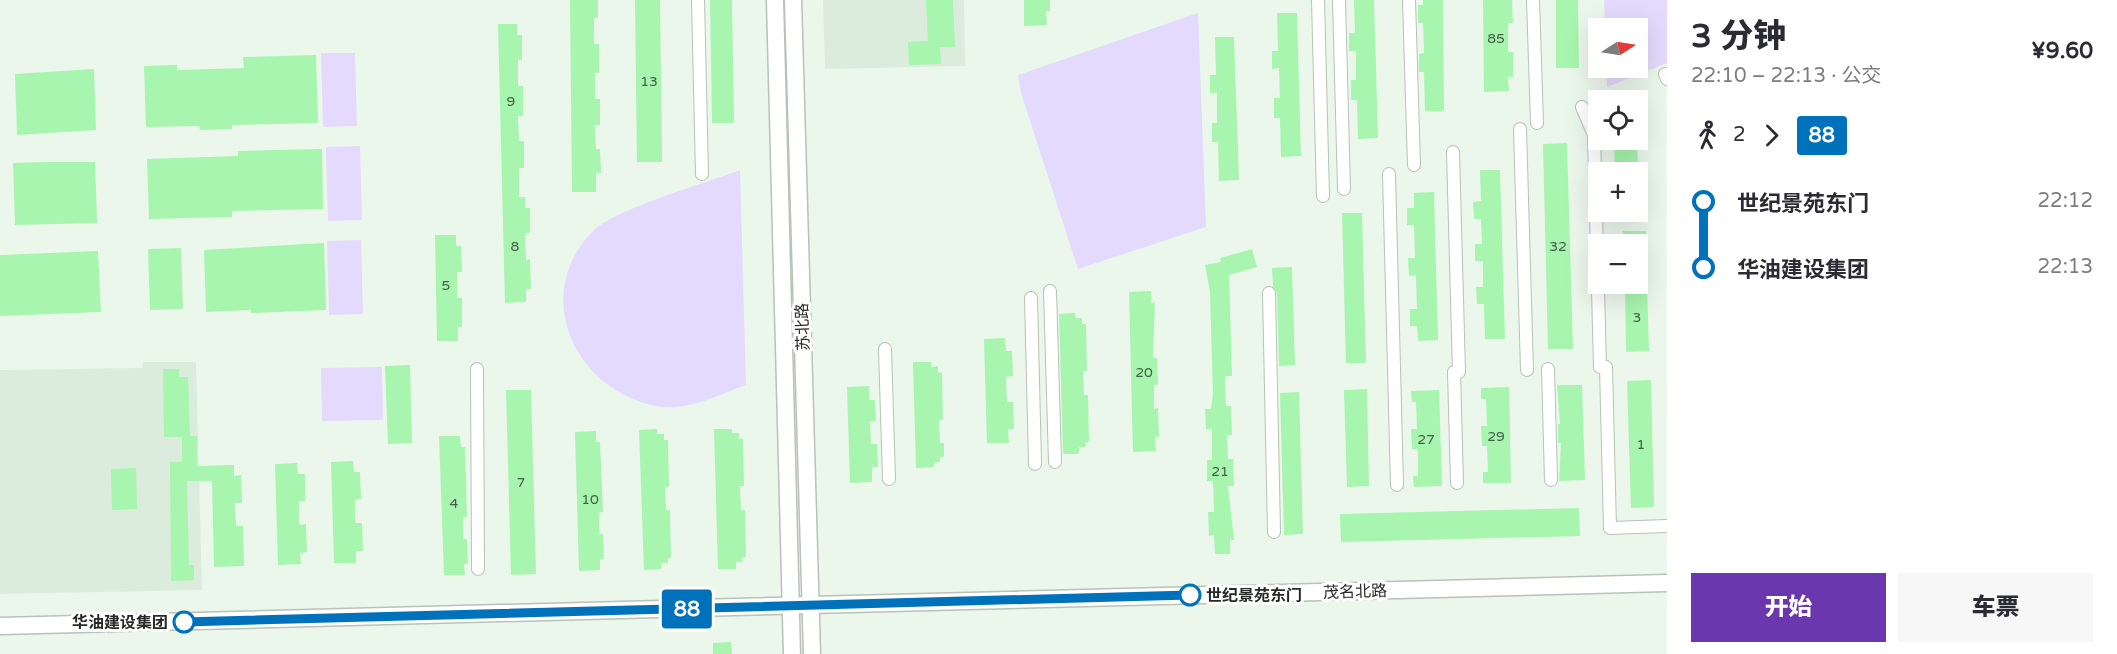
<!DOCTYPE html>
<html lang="zh">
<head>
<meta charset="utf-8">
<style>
	body { margin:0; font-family:"Varela Round","Noto Sans SC",sans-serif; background:#f7f7f7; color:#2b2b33; height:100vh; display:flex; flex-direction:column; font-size:22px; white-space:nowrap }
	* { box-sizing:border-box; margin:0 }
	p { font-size:20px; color:#7c7c81 }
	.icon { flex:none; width:33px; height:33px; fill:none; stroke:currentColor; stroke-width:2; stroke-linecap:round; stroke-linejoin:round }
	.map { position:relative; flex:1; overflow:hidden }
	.drawer { display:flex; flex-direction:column; background:#fff; width:450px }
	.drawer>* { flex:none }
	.badge { padding:0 12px; border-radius:4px; font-size:21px; line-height:39px }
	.needle { width:39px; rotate:78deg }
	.buttons { position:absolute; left:1588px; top:18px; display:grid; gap:12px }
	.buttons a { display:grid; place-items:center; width:60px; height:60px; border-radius:0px; background:#fff; box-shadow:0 6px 24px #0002; font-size:30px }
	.map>.badge { position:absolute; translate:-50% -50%; box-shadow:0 0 0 3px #fff }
	.legs { display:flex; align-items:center; gap:9px; height:66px; padding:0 24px; font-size:20px }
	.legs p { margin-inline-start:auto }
	.summary { display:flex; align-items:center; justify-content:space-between; height:102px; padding:0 24px }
	h1 { font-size:33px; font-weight:800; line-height:45px }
	.action { display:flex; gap:12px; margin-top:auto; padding:12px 24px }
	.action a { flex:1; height:69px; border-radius:0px; background:#6a37ae; color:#fff; font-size:24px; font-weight:800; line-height:69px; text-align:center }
	.action a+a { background:#f7f7f7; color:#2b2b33 }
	ul { padding:0 24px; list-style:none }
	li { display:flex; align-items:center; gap:21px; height:66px; font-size:22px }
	li i { display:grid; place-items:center; width:9px; height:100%; margin:0 8px; background:currentColor }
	li i::after { content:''; width:15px; height:15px; margin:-8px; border:4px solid; border-radius:50%; background:#fff }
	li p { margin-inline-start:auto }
	li:first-child i { background:linear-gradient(#0000 50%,currentColor 0) }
	li:last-child i { background:linear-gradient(currentColor 50%,#0000 0) }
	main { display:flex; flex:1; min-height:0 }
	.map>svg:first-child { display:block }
	.built { fill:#dcecdc }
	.green { fill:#e4dafd }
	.building { fill:#a7f5ae }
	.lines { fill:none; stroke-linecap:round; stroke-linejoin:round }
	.street-casing { stroke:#b7c2b8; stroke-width:14 }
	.secondary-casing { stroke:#b7c2b8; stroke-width:19 }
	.street { stroke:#fff; stroke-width:12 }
	.secondary { stroke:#fff; stroke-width:16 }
	.line-1-casing { stroke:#fff; stroke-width:14 }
	.line-1 { stroke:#0072bc; stroke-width:9 }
	.stop-1-dot { fill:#fff; stroke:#0072bc; stroke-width:3 }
	.labels { text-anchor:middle; stroke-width:6; stroke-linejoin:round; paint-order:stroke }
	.number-label { font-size:14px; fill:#465d48 }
	.street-label { font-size:16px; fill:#262a26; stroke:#fff }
	.stop-label { font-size:16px; font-weight:bold; fill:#262a26; stroke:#fff; text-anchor:start }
</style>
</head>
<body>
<main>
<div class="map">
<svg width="1667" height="654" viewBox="0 0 1667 654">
	<rect width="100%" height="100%" fill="#ecf7ec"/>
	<g class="built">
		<polygon points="823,0 964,0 965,66 825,69"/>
		<polygon points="143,362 196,362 202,590 0,594 0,370 142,368"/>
	</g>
	<g class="green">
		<polygon points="1604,0 1667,0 1667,63 1607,87 1606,68 1638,68 1638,28 1605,28"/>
		<polygon points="1198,13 1206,227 1078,269 1021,93 1018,75"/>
		<polygon points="321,53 355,53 357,126 323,127"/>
		<polygon points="360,146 362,220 328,221 326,147"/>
		<path d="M740 170 746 385C721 394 690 410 663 407 578 396 528 297 593 231 615 209 706 183 740 170Z"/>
		<polygon points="361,240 363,314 329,315 327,241"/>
		<polygon points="382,367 383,420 322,421 321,368"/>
	</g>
	<g class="building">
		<polygon points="570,0 598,0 598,18 594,18 594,44 599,44 599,73 595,73 595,99 600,99 600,125 595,125 596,149 600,149 601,173 596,173 596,192 572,192"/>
		<polygon points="635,0 660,0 662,162 637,162"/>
		<polygon points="710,0 732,0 734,123 712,123"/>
		<polygon points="926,0 953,0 955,47 940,47 941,64 909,65 908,42 928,41"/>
		<polygon points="1024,0 1050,0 1050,11 1046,11 1047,25 1024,26"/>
		<polygon points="1354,0 1374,0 1378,138 1358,139 1357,100 1351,100 1351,80 1356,80 1356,51 1349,51 1349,33 1355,33"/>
		<polygon points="1423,0 1443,0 1444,111 1425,111 1424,72 1419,72 1419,54 1424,53 1423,23 1418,23 1418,5 1423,5"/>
		<polygon points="1483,0 1512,0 1513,23 1508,23 1508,52 1513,52 1513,77 1508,77 1509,91 1484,92"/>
		<polygon points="1556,0 1578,0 1579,68 1556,68"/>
		<polygon points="1277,13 1297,13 1301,156 1281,157 1280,118 1274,118 1274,98 1280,98 1279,68 1272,69 1272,51 1278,51"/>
		<polygon points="498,24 517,24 517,35 522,35 522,60 518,60 518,86 523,86 523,116 518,116 519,141 524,141 524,168 519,168 519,197 525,197 525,208 530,208 530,233 525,233 526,260 530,259 531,289 526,289 526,302 505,303"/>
		<polygon points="1215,37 1234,37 1239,180 1219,181 1218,142 1212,142 1212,123 1217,123 1217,93 1210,93 1210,75 1216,75"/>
		<polygon points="316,55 318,123 232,125 232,129 200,130 199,126 146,127 144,66 177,65 177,70 244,68 243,57"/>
		<polygon points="94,69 96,130 17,135 15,74"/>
		<polygon points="1614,140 1637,140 1638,172 1615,172"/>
		<polygon points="1567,143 1573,349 1548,349 1543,144"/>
		<polygon points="322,149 323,209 232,211 232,217 149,219 147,159 238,156 238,151"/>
		<polygon points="46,162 95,162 97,223 15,225 13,163"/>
		<polygon points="1480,170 1500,170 1505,339 1485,339 1484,304 1477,304 1476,287 1483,287 1483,261 1475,261 1475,244 1482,244 1481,219 1474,219 1473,202 1481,201"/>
		<polygon points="1434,192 1438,340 1418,341 1417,326 1410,326 1410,309 1417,309 1416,275 1409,276 1408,258 1415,258 1414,225 1407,225 1407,208 1414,208 1414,193"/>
		<polygon points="1342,213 1362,213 1366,363 1346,363"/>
		<rect x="1623" y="231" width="23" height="13"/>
		<polygon points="435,235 456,235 456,246 461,246 462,272 457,272 457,298 462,298 462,327 458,327 458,341 437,341"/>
		<polygon points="324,243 326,310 251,313 251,310 206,312 204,250"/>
		<polygon points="181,248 183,309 150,310 148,249"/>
		<polygon points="1252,249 1257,267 1229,275 1232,376 1225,376 1226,406 1231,406 1232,435 1227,435 1228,459 1233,459 1234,486 1228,486 1234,540 1230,540 1230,554 1215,554 1214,535 1209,536 1208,512 1214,512 1213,481 1207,481 1207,460 1212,460 1212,429 1206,429 1205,409 1211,409 1213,394 1210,292 1205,265 1221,262 1220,258"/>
		<polygon points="98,251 101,312 0,316 0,255"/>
		<polygon points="1292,267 1295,365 1279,366 1277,293 1273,286 1272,268"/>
		<polygon points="1625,284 1647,284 1649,351 1626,352"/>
		<polygon points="1151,291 1151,303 1155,302 1153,358 1157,358 1158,385 1154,385 1154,409 1158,408 1159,437 1155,437 1156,451 1133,452 1129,292"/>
		<polygon points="1075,313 1075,318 1082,318 1082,324 1086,324 1087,371 1083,371 1084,395 1088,395 1089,442 1085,443 1086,447 1079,447 1079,454 1063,454 1059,314"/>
		<polygon points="1005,338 1006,351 1012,351 1013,376 1006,377 1007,402 1013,402 1014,429 1008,429 1009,443 987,443 984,339"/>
		<polygon points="913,362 931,362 931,367 938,366 938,373 942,372 943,420 939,420 940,443 944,443 944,457 940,457 940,462 934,463 934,467 916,468"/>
		<polygon points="410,365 412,443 388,444 385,366"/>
		<polygon points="163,369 179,369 179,377 188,377 190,436 197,436 197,466 234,465 234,476 241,475 242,503 235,503 236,526 243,526 244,566 214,567 212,481 187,481 189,565 194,565 194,580 171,581 170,462 182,462 182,437 164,437"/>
		<polygon points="1651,380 1654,507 1631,508 1627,381"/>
		<polygon points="1557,385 1582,385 1585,480 1559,481 1561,443 1558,443 1558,424 1560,424"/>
		<polygon points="869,386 869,400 875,400 876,421 870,421 871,444 877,444 878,467 872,467 872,482 850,483 847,387"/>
		<polygon points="1509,387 1511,483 1483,483 1483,472 1488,472 1487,446 1482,446 1481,426 1487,426 1486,399 1481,399 1481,388"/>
		<polygon points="1367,389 1369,486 1347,487 1344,390"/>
		<polygon points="506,390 531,390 536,574 511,575"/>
		<polygon points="1439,390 1442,486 1414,487 1413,476 1418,476 1418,449 1412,449 1411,429 1417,429 1416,402 1412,402 1411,391"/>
		<polygon points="1299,392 1303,534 1284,535 1280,393"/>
		<polygon points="657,429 657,434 664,434 664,440 668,440 669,487 665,487 666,510 670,510 671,558 668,558 668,563 661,563 661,569 644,570 639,430"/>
		<polygon points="714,429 732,429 732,433 739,433 739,439 743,439 744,486 740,486 741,510 745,510 746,557 742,558 743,562 736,562 736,569 718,569"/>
		<polygon points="596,431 596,442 600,442 603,512 599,513 599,534 603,534 604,559 600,559 600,570 579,571 575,432"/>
		<polygon points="439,436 460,436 461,447 465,447 467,517 463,517 463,539 467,539 468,564 464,564 465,575 444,575"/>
		<polygon points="353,461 354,472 360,472 361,499 355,500 355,523 362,523 363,551 356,551 356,563 334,563 331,462"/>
		<polygon points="297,463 298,474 305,474 305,501 299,501 299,525 306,524 307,552 300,553 301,564 278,565 275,464"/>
		<polygon points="136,468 137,509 112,510 111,469"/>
		<polygon points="1579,508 1580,536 1341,542 1340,514"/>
		<polygon points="731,642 732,654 713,654 713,643"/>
	</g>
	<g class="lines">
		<g class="street-casing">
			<g id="street">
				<polyline points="698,0 702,174"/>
				<polyline points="1318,0 1323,196"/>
				<polyline points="1339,0 1344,189"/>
				<polyline points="1409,0 1414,165"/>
				<polyline points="1533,0 1537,123"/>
				<polyline points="1665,74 1667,79"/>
				<polyline points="1582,107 1594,135 1600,367"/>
				<polyline points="1520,129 1527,370"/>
				<polyline points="1453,152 1459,372"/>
				<polyline points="1389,174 1397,485"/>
				<polyline points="1050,291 1055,462"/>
				<polyline points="1269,293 1274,532"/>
				<polyline points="1031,298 1035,464"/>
				<polyline points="885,349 889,479"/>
				<polyline points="1606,367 1610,528 1667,526"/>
				<polyline points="477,369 478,569"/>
				<polyline points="1548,369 1551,480"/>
				<polyline points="1454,372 1457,483"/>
			</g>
		</g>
		<g class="secondary-casing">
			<g id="secondary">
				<polyline points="775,0 792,654"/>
				<polyline points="793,0 812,654"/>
				<polyline points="0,626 1667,583"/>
			</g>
		</g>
		<use href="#street" class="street"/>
		<use href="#secondary" class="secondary"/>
	</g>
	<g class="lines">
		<g class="line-1-casing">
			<polyline id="line-1" points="184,622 1190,595"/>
		</g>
		<use href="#line-1" class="line-1"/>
	</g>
	<g class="stop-1-dot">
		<circle cx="1190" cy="595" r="10"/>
		<circle cx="184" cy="622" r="10"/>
	</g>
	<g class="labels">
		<g class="number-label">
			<text x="1496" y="43">85</text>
			<text x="649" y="86">13</text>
			<text x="511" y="106">9</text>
			<text x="515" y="251">8</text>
			<text x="1558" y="251">32</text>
			<text x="446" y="290">5</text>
			<text x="1637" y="322">3</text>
			<text x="1144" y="377">20</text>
			<text x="1496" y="441">29</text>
			<text x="1426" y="444">27</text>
			<text x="1641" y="449">1</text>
			<text x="1220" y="476">21</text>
			<text x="521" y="487">7</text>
			<text x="590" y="504">10</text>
			<text x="454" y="508">4</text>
		</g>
		<g class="street-label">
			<text transform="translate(802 327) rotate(-92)" y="6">苏北路</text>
			<text transform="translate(1355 591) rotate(-2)" y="6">茂名北路</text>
		</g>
		<g class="stop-label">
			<text x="1206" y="601">世纪景苑东门</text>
			<text x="168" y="628" text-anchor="end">华油建设集团</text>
		</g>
	</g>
</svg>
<div class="buttons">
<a><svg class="needle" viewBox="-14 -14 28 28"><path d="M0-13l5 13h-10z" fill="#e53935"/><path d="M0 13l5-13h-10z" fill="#7c7c81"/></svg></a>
<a><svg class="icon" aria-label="locate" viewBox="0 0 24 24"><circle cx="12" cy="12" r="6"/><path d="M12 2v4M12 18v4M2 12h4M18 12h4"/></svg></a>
<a>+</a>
<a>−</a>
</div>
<b class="badge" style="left:687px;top:609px;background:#0072bc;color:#fff">88</b>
</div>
<section class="drawer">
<div class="summary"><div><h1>3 分钟</h1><p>22:10 – 22:13 · 公交</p></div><b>¥9.60</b></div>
<div class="legs"><svg class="icon" aria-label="walk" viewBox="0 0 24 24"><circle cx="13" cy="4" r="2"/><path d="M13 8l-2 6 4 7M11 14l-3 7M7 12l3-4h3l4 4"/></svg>2<svg class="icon" aria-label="forward" viewBox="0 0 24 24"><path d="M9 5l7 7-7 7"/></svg><b class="badge" style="background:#0072bc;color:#fff">88</b></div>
<ul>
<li><i style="color:#0072bc"></i><b>世纪景苑东门</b><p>22:12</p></li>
<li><i style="color:#0072bc"></i><b>华油建设集团</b><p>22:13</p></li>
</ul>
<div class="action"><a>开始</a><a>车票</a></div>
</section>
</main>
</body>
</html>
